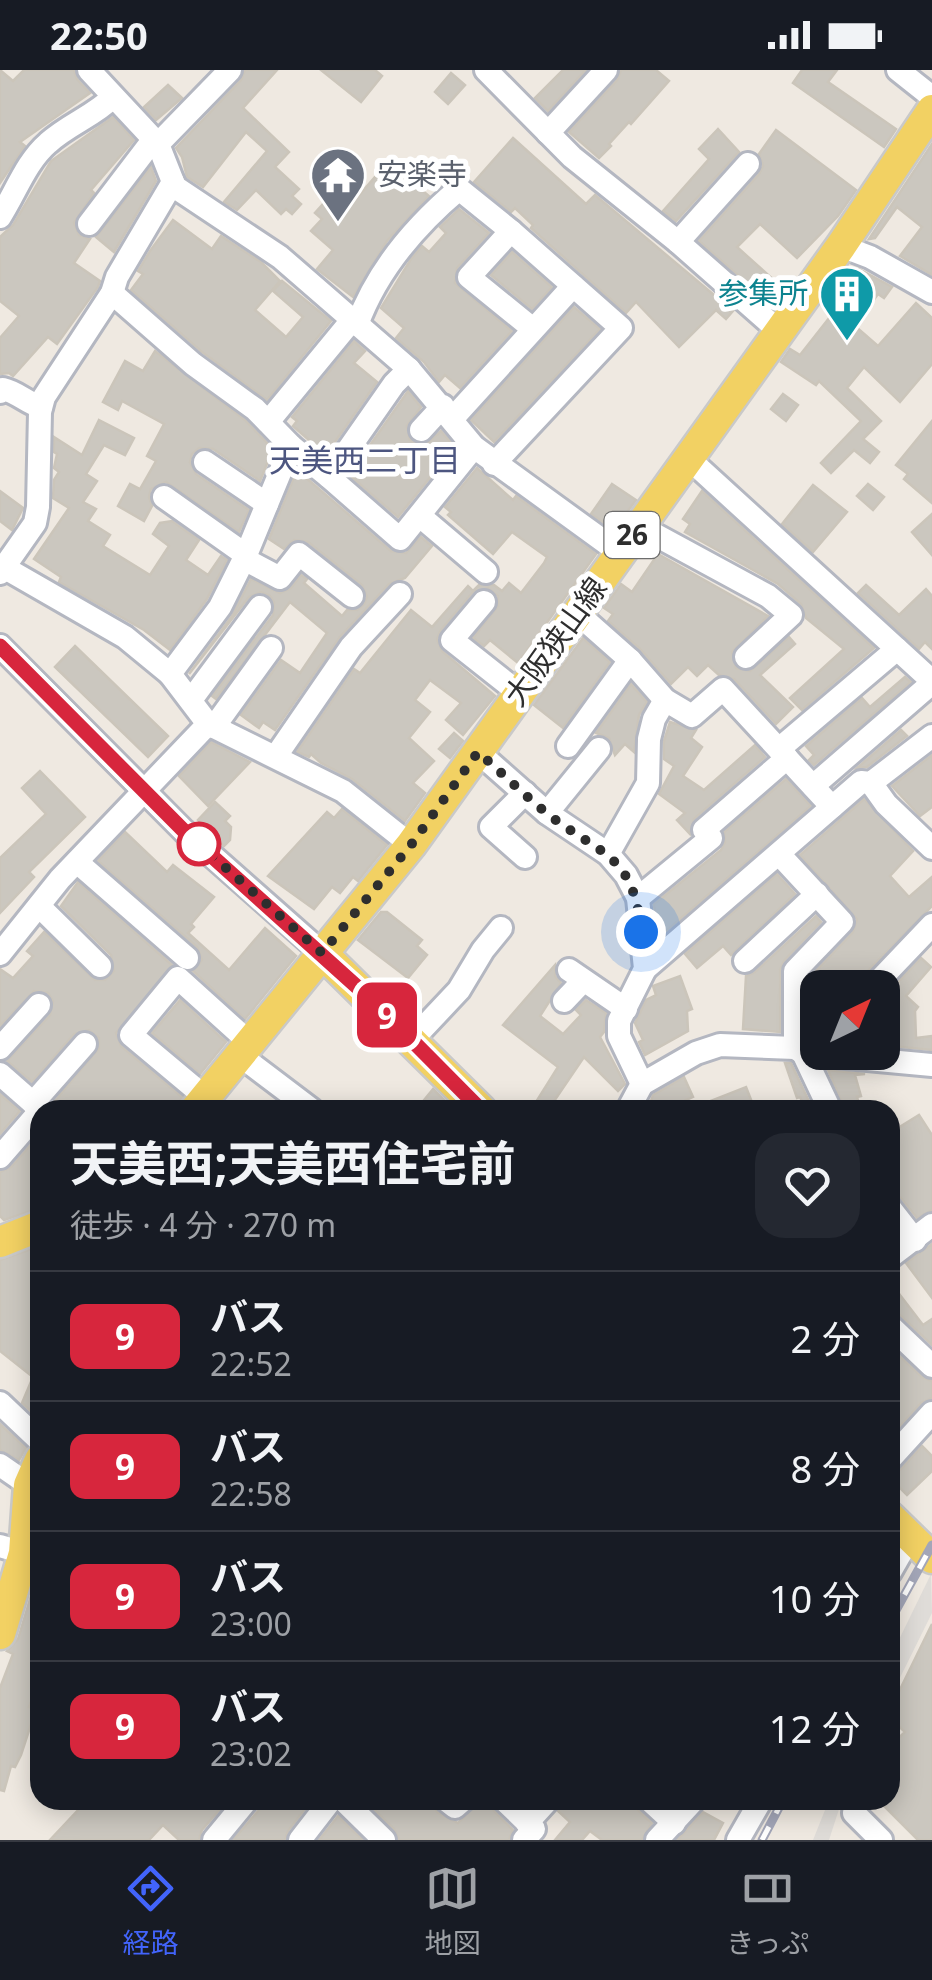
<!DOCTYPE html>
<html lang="ja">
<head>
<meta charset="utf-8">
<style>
	body { margin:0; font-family:"Noto Sans","Noto Sans JP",sans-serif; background:#242831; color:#f1f3f6; height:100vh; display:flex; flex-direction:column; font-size:38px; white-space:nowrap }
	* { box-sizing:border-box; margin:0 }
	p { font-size:32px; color:#9ea1a6 }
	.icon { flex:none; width:55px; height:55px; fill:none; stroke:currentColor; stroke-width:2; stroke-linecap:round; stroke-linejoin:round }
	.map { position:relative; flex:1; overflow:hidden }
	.sheet { position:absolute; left:30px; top:1030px; width:870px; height:710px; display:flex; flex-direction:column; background:#171b24; border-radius:30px; box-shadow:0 5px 25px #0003 }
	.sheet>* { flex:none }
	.badge { padding:0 20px; border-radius:15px; font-size:35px; line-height:65px }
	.needle { width:65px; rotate:43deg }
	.controls { position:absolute; left:800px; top:900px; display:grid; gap:20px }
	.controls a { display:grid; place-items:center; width:100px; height:100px; border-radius:20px; background:#171b24; box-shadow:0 5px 25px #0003; font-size:50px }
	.you { position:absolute; width:50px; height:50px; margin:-25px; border:8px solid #fff; border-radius:50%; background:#1a73e8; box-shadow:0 0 0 15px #1a73e833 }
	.map>.badge { position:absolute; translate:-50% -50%; box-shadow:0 0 0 5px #fff }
	.round { display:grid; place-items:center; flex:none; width:105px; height:105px; border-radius:30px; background:#242831 }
	.head { display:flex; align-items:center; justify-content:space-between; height:170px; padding:0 40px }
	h1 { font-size:48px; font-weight:700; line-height:75px }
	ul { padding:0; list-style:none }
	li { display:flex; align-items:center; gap:30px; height:130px; padding:0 40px; border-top:2px solid #363941 }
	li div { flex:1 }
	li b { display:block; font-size:38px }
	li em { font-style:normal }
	li .badge { min-width:110px; font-weight:700; text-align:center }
	.status { display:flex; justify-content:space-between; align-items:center; height:70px; padding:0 50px; background:#171b24; direction:ltr }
	.status svg { height:28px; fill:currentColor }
	.menu { display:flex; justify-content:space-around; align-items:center; height:140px; border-top:2px solid #363941; background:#171b24; font-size:28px; color:#9ea1a6 }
	.menu a { display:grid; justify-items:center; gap:5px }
	.menu .on { color:#4264fb }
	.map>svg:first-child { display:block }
	.plaza { fill:#dfdcd8 }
	.building { fill:#cbc7bf; stroke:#cbc5ba; stroke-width:2.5 }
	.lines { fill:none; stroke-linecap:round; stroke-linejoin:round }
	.minor-casing { stroke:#b4b7c1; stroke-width:28 }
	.major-casing { stroke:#c9c9c9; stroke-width:35 }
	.minor { stroke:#fff; stroke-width:22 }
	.major { stroke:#f2d163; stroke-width:30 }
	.rail-casing { stroke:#a3a6b8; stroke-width:9 }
	.rail { stroke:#fff; stroke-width:5; stroke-dasharray:15; stroke-linecap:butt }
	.line-casing { stroke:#fff; stroke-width:22 }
	.line { stroke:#d7263d; stroke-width:15 }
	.walk { stroke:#2e2e2e; stroke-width:10; stroke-dasharray:0 18 }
	.stop-dot { fill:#fff; stroke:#d7263d; stroke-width:5 }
	.labels { text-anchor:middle; stroke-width:10; stroke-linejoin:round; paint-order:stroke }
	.shield { fill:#fff; stroke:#6d6d6d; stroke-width:2.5 }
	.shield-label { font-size:28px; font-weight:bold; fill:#2e2e2e }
	.worship-label { font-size:30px; fill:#5b616d; stroke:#fff; text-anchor:start }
	.culture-label { font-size:30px; fill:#0d838f; stroke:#fff; text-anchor:end }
	.street-label { font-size:30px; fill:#2e2e2e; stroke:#fff }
	.neighbourhood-label { font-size:32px; fill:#4d5680; stroke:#fff }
</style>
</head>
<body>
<div class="status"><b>22:50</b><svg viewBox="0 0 49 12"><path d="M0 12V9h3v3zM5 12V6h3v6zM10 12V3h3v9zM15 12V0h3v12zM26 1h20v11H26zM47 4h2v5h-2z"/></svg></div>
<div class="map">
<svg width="932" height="1770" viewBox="0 0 932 1770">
	<rect width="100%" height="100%" fill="#efe9e1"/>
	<g class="plaza">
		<polygon points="931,1504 932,1543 890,1628 890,1588"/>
		<polygon points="829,1730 842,1730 829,1770 813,1770"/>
	</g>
	<g class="building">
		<polygon points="0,0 13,11 24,0 74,0 77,9 90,23 20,72 25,76 0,113"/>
		<polygon points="245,0 277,0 243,38 289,82 275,97 299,119 292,126 301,134 292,144 286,139 281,144 256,120 237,140 224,132 267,81 246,62 203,117 187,107 182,87 176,78 241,10"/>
		<polygon points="321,0 375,0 382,6 361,32"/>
		<polygon points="563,0 586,0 548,41 535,28"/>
		<polygon points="621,0 656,0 669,11 631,54 629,52 609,74 611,76 599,88 569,62 617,10"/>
		<polygon points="802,0 837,0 828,12 896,59 884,77 793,13"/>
		<polygon points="451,3 465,15 448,34 435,22"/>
		<polygon points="168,15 182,28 156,50 144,37"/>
		<polygon points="113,47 134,70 91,120 94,123 74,153 79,165 90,169 74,193 100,211 98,217 57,274 48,267 13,306 9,303 0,304 0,268 19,246 0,231 0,167 13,155 51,91"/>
		<polygon points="718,59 739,82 676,151 663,141 709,89 699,79"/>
		<polygon points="776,60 856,120 838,146 797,188 760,154 737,177 786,221 774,237 699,171 759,104 763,96 759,84"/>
		<polygon points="513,68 586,134 595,125 733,241 726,249 716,240 679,277 636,232 626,243 531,158 533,155 515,138 511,142 474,112"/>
		<polygon points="932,74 932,205 900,186 922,157 897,137 875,168 869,169"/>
		<polygon points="388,92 429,126 387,171 353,227 317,199 333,180 311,161 322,149 315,143 332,124 348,138"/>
		<polygon points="151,97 156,111 114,182 96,167"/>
		<polygon points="459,139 489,163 457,198 455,213 512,261 460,318 445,305 439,312 424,292 396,268 404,258 381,238 411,189 422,176 429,182 446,163 440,157"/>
		<polygon points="173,150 212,179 221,166 261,192 280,211 255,240 286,267 303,247 273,221 282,211 331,251 267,330 202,282 131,220 143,204 138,201 150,181"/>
		<polygon points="512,182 552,217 532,239 491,205"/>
		<polygon points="859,199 892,217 884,228 878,224 855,256 878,276 916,233 932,248 932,294 900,332 864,297 847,318 881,351 863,369 879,382 870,393 854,380 831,403 821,393 861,351 819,311 816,315 781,292 790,279 800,285 837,238 825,230 833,219 839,224"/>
		<polygon points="574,237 600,259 494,372 471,350"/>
		<polygon points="354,271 365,281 354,293 377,312 326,385 293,356 297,351 292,347"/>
		<polygon points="155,281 245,350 273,379 260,411 213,379 199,378 192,384 190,392 196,404 249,440 239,462 166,412 151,419 149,427 152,436 144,451 118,436 130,414 140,419 156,391 147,386 164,354 122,331 118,340 103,332 125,291 143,301"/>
		<polygon points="408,321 421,337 407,356 410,370 426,374 441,361 455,377 398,447 349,405"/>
		<polygon points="783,324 798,335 786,351 771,339"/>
		<polygon points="99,350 134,368 125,385 104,375 86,404 97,411 83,432 96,439 88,451 110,465 103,476 150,505 169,476 153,464 160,453 172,451 199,470 186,490 208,505 221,486 227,490 207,529 170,580 144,560 59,512 61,507 34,489 69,438 53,428 54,410 59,402 54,398 57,384 54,382 54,367 82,385"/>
		<polygon points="932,351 932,433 904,409 908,404 896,395"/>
		<polygon points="477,398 513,430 516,426 596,484 518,593 490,570 484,576 473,568 498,536 498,526 488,518 473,522 441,560 437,569 442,581 495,626 463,665 446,650 461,633 430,610 415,630 430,642 409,668 434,691 413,713 425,723 405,751 352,709 321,693 311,684 309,687 297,682 354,599 360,603 411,540 432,557 468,516 473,521 479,515 494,515 502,521 509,513 521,523 544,493 547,487 512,462 493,484 448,445 451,442 445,437"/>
		<polygon points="297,400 391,481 406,483 421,467 432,476 405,508 389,514 340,567 275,660 263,652 259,658 241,645 281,590 300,603 327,563 290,532 216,629 212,626 273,545 274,532 270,526 261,522 249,527 189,604 232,546 251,509 280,523 291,518 301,505 307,509 304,513 342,546 347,540 357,540 364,534 367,527 362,515 308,472 294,470 284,479 269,469"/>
		<polygon points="612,414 636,430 614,460 591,444"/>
		<polygon points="868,414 884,427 873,440 857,426"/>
		<polygon points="813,415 847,442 813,482 782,454"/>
		<polygon points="0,421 23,438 12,460 0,451"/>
		<polygon points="702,421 874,578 802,640 790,628 844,579 806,548 801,534 778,514 685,462 690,454 683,449"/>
		<polygon points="932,444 932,485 912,462"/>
		<polygon points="658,484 768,546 732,582 736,598 750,601 789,567 795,574 760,605 793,637 776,654 734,609 719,605 708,595 697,606 688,597 671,614 640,579 608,551 613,544 604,538 621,514 632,522"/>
		<polygon points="866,515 899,545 926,519 932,526 932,579 925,572 919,579 858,523"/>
		<polygon points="583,568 610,592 563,658 534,635"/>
		<polygon points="75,576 168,666 148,687 55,597"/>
		<polygon points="905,607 911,612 814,695 809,690 814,685 806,676 862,628 870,637"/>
		<polygon points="631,614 647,632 639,645 634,682 625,674 615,685 609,668 596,663"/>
		<polygon points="670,652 696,660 691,668 702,677 683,706 704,720 755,675 765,687 694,749 690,764 677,750 685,743 659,724 674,696 664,689 664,671"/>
		<polygon points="901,660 907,666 867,697 857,698"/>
		<polygon points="454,663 463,671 450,688 439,679"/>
		<polygon points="211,672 250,692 208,736 179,706"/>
		<polygon points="932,685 932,737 920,746 892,716"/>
		<polygon points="40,701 85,747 29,802 34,807 0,843 0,788 46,744 22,718"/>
		<polygon points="786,709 811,736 657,869 654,834 721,780 725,772 724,762"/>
		<polygon points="864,729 913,781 890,806 909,827 932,807 932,836 861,908 857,918 834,918 825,909 810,927 810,907 853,862 857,849 800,785"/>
		<polygon points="215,732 230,746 225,751 231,757 230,770 224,776 198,750"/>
		<polygon points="342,739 387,775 358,811 353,807 340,823 332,817 314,839 268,806 327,742 334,748"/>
		<polygon points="125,762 167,802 173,795 214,827 191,854 194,857 188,863 229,900 265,858 296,886 245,949 193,901 202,890 197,877 98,791"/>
		<polygon points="777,804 795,824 731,885 723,876 697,898 685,884"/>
		<polygon points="78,812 172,895 116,963 121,976 182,1027 177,1040 56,1040 54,1032 99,978 99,968 89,960 74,964 32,1012 7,991 50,945 53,931 48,923 34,921 0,956 0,899 13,908 33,886 27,881 44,862 95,910 105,910 114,901 111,885 61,836"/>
		<polygon points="381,842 387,842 422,870 417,876 427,885 408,908 358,870"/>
		<polygon points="816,846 821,852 784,891 780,900 780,962 743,959 746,906 755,902"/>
		<polygon points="921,888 931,897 906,926 918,937 915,941 916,968 932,966 932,980 882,975 882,929"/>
		<polygon points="555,895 555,906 561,913 540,946 563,964 581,945 576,940 586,930 606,943 604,962 600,967 625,1014 618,1021 584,987 548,1040 531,1040 558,997 503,955"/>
		<polygon points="680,906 692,939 687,941 688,961 645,985 639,972 643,970 635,953 646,930 656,925 653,916"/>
		<polygon points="180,930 226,972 200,1004 152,963"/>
		<polygon points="810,939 818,943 818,969 810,969"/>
		<polygon points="785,993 791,993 813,1040 806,1040 800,1027 797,1028"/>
		<polygon points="828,1000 865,1004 855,1005 861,1026 857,1027 861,1040 845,1040"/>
		<polygon points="684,1007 693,1027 671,1037 672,1040 648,1040 653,1025"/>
		<polygon points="746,1017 755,1040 690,1040 690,1039"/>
		<polygon points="433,1019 450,1036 447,1040 416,1040"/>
		<polygon points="0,1024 20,1041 0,1064"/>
		<polygon points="919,1045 932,1065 932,1140 917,1148 901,1128 890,1123 890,1063"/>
		<polygon points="40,1064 40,1138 4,1150 0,1146 0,1102 11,1097"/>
		<polygon points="932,1174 932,1228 906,1193"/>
		<polygon points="40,1176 38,1185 40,1350 22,1333 33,1307 0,1281 0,1190"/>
		<polygon points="890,1212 923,1255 932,1249 932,1275 900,1245 890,1241"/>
		<polygon points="890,1277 922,1307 932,1311 932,1328 921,1333 895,1362 890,1357"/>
		<polygon points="0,1354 26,1378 19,1390 0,1380"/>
		<polygon points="922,1376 932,1386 932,1401 907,1425 890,1408 890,1404 901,1399"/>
		<polygon points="40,1496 40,1608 29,1637 36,1639 21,1685 15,1697 11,1696 4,1721 0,1720 0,1618 13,1584 7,1581 18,1569"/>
		<polygon points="932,1554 932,1770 918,1770 878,1730 890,1730 890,1676 905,1662 890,1648 890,1640"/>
		<polygon points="69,1730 172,1730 181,1738 187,1730 228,1730 202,1760 199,1770 179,1770 163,1755 149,1770 50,1770 79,1739"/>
		<polygon points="262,1730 312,1730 288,1761 285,1770 233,1770 259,1740"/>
		<polygon points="364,1730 431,1730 437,1742 458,1753 481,1730 489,1730 494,1741 513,1760 509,1770 399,1770 394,1759"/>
		<polygon points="563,1730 634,1730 638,1740 652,1753 642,1770 602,1770 590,1761 582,1770 555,1770 570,1752 558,1741"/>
		<polygon points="703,1742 723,1753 714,1770 677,1770"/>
		<polygon points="338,1746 363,1770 319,1770"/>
	</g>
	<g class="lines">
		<g class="minor-casing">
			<g id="minor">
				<polyline points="89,0 158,74 175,117 280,187 409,299 474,377 620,483"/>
				<polyline points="486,0 572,87 678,172 779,261"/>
				<polyline points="898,0 932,27"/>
				<polyline points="548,63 606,0"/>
				<polyline points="158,74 230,0"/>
				<path d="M0 147C16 122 26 92 48 73 69 54 94 46 113 27"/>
				<polyline points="89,154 153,70"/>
				<polyline points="678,172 748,94"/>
				<polyline points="841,176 870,187 932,222"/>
				<polyline points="112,223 193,294 255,339 291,376 329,407 394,314 409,299"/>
				<path d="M357 255C377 200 415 156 459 119L511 161 469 207 533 259"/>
				<path d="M0 322 3 319C17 322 27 333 41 337"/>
				<polyline points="453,348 573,216"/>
				<polyline points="268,352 352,250"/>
				<polyline points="421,360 443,336"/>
				<polyline points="291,376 246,485 220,537 170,604 208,654 343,721 411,775"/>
				<polyline points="687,387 932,611"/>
				<polyline points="205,392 267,434"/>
				<polyline points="494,394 621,258 511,161"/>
				<polyline points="329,407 400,469 474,377"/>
				<polyline points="164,427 246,485"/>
				<polyline points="420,446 486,502"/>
				<polyline points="639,456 768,526 791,545 746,587"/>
				<polyline points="244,489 280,508 299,484 352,526"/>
				<polyline points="5,498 125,567 170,604"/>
				<polyline points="0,503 35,453 38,437 40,342 44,327 112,223 117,207 173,112"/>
				<polyline points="484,532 452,570 519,623"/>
				<polyline points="578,544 630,590 665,630 692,646 723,619 832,737"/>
				<polyline points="0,576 184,761 322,883"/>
				<polyline points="191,630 260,537"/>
				<polyline points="214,657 271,578"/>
				<polyline points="568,676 630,590"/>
				<polyline points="779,679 897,579"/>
				<polyline points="478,682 547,743 608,784 626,805 638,828 645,899 619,951 619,966 642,1014"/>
				<polyline points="276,686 351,577 400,524"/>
				<polyline points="871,713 886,734 932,778"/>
				<polyline points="813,716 932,613"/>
				<polyline points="525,723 491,757 525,787"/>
				<polyline points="547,743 599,679"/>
				<polyline points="608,784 648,713 649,669 654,649 665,630"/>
				<polyline points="779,784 842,852 795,901 795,978"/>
				<polyline points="77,792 187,888"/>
				<polyline points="638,828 711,768 704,760 787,688"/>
				<polyline points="39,836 100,896"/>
				<polyline points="0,884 60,809 208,654"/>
				<polyline points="745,891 817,824"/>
				<polyline points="645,899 861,712 871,713 932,666"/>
				<polyline points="569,900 626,939"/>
				<polyline points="872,918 932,855"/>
				<polyline points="564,931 583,911"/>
				<polyline points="412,970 459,920 483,880 501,858"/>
				<polyline points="0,978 39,935"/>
				<polyline points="803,983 830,1040"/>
				<polyline points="238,984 312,1040"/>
				<polyline points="0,1004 41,1040"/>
				<polyline points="205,1027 131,965 178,908 249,972"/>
				<polyline points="33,1033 85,974"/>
				<polyline points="628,1040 642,1014 696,983 720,975 795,978 803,983 932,995"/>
				<polyline points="0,1087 40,1041"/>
				<polyline points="890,1138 915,1170"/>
				<polyline points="890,1187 932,1155"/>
				<polyline points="890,1256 932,1296"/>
				<polyline points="0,1333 40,1371"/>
				<polyline points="890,1389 932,1343"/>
				<polyline points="0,1395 29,1415"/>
				<polyline points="0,1476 24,1483 40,1477"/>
				<polyline points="890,1502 910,1467"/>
				<polyline points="343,1730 384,1770"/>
				<polyline points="446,1730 455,1737 463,1730"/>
				<polyline points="504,1730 534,1759 524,1770"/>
				<polyline points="649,1730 674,1753"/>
				<polyline points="854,1743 881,1770"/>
				<polyline points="527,1753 548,1730"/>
				<polyline points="214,1770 247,1730"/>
				<polyline points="300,1770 331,1730"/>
				<polyline points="657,1770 694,1730"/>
				<polyline points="738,1770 761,1730"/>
			</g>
		</g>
		<g class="major-casing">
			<g id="major">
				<polyline points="322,883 481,1040"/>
				<polyline points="195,1040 411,775 841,176 932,40"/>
				<polyline points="0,1172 40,1156"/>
				<polyline points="890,1447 932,1488"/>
				<polyline points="0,1564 24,1483 29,1415 40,1390"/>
			</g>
		</g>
		<use href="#minor" class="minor"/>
		<use href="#major" class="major"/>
		<g class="rail-casing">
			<g id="rail">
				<polyline points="890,1551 932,1475"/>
				<polyline points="762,1770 783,1730"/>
			</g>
		</g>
		<use href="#rail" class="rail"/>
	</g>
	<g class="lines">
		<g class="line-casing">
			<polyline id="line" points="0,576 184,761 375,933 481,1040"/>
		</g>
		<use href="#line" class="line"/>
		<path class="walk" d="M199 774 322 883 411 775 478 682C502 703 524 725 549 745 603 786 634 785 641 862"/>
	</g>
	<defs>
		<g id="temple-pin" transform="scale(2.875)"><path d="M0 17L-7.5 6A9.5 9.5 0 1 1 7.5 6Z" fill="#6b7280" stroke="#fff"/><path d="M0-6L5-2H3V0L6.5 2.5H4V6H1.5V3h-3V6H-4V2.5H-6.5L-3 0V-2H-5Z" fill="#fff"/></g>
		<g id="building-pin" transform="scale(2.875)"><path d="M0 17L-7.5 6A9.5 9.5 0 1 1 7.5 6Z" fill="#0f9aa8" stroke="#fff"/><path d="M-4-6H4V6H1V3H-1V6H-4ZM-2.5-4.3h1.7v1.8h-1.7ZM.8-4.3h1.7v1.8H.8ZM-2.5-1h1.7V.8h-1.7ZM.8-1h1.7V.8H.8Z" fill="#fff"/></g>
	</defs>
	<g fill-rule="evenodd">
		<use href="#temple-pin" x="338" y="105"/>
		<use href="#building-pin" x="847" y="224"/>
	</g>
	<circle class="stop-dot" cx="199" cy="774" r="20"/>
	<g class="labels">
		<rect class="shield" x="604.5" y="442" width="55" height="46" rx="8"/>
		<g class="shield-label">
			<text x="632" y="475">26</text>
		</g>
		<g class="worship-label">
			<text x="377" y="115">安楽寺</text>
		</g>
		<g class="culture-label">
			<text x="808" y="234">参集所</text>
		</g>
		<g class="street-label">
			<text transform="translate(556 572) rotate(-54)" y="10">大阪狭山線</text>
		</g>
		<g class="neighbourhood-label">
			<text x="365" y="402">天美西二丁目</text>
		</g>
	</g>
</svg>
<div class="controls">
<a><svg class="needle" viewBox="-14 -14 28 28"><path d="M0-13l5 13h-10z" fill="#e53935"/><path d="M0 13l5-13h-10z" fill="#9ea1a6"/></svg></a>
</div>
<div class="you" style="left:641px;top:862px"></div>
<b class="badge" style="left:387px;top:945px;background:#d7263d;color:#fff">9</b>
<section class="sheet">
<div class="head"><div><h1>天美西;天美西住宅前</h1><p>徒歩 · 4 分 · 270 m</p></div><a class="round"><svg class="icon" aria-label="heart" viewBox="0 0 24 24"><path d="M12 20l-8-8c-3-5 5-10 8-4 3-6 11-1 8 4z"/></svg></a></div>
<ul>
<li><span class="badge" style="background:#d7263d;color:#fff">9</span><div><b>バス</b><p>22:52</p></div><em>2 分</em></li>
<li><span class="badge" style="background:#d7263d;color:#fff">9</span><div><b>バス</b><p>22:58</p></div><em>8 分</em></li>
<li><span class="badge" style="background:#d7263d;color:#fff">9</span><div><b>バス</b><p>23:00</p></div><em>10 分</em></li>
<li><span class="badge" style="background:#d7263d;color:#fff">9</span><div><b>バス</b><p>23:02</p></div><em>12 分</em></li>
</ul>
</section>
</div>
<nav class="menu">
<a class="on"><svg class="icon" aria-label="directions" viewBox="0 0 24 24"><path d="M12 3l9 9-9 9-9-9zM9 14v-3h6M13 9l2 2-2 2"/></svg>経路</a>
<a><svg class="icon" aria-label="map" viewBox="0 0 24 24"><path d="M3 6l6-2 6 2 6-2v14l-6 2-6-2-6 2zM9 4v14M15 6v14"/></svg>地図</a>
<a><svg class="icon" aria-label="tickets" viewBox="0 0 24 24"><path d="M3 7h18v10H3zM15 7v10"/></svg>きっぷ</a>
</nav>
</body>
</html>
